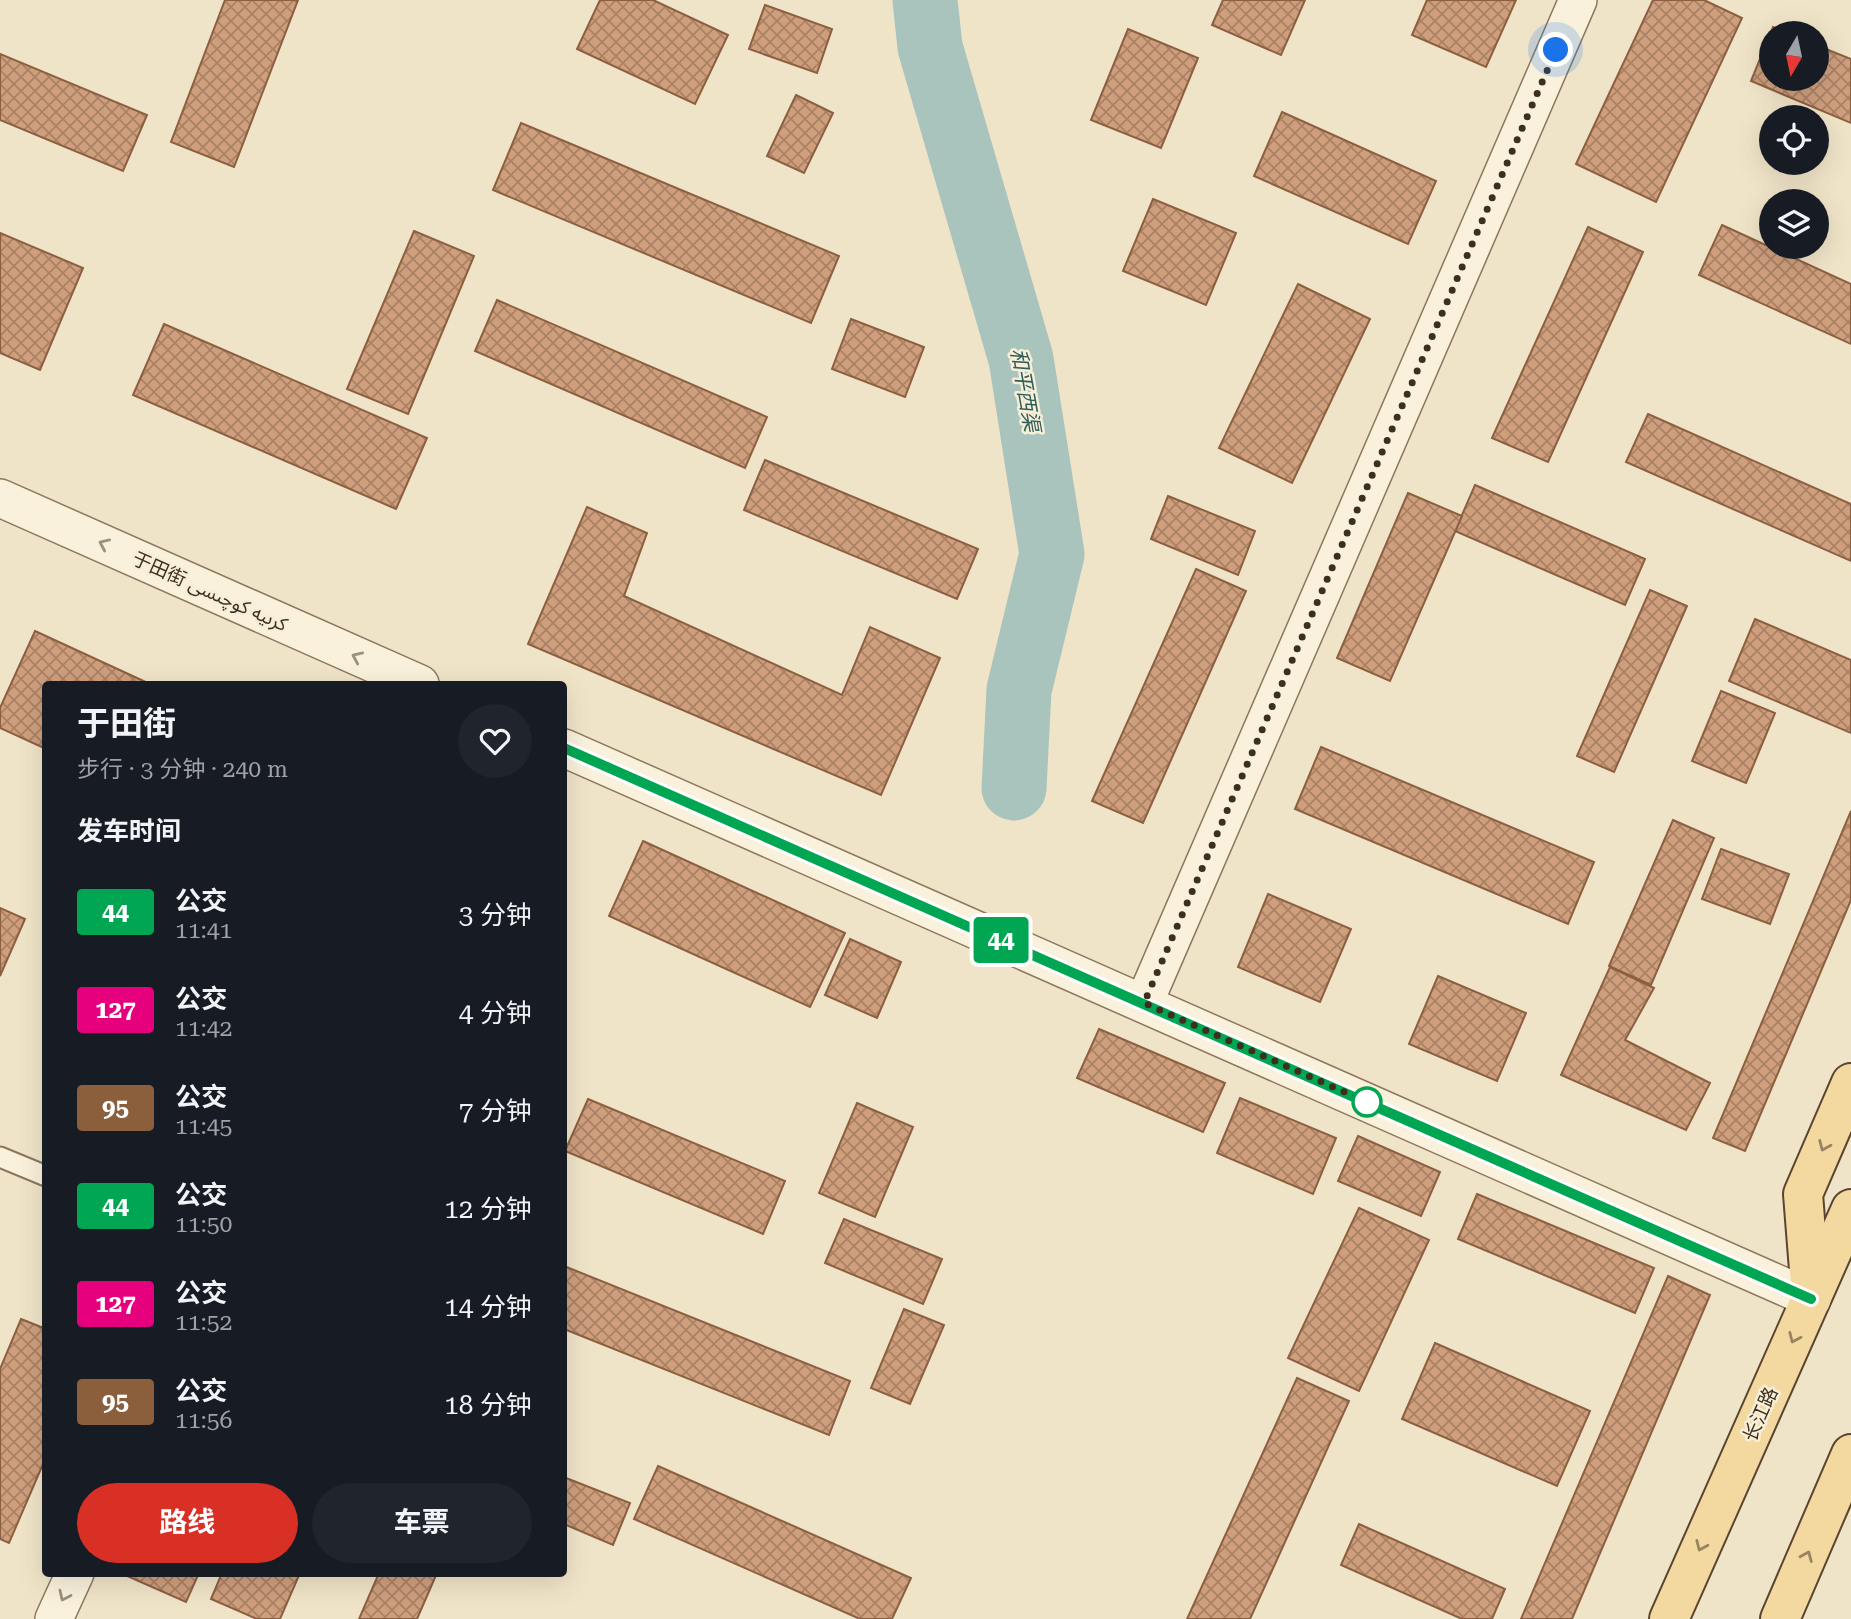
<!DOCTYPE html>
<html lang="zh">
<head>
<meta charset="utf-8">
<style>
	body { margin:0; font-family:"Roboto Serif","Noto Sans Arabic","Noto Sans SC",serif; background:#20242c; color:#f1f3f6; height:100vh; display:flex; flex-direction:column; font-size:26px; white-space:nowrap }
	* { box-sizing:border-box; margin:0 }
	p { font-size:23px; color:#9ea1a6 }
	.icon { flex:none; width:38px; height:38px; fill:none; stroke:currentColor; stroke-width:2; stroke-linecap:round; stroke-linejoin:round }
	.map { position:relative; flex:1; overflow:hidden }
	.panel { position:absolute; left:42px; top:681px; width:525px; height:896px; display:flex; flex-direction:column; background:#171b24; border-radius:7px; box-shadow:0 7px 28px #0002 }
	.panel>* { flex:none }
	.badge { padding:0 14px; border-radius:5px; font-size:24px; line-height:46px }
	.needle { width:46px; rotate:189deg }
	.tools { position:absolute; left:1759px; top:21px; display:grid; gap:14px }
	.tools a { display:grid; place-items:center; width:70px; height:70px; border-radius:50%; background:#171b24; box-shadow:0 7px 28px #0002; font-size:35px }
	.you { position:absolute; width:35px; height:35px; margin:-18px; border:5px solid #fff; border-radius:50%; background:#1a73e8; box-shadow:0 0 0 10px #1a73e833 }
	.map>.badge { position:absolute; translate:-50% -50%; box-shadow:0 0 0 4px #fff }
	h2 { padding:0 35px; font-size:26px; line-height:63px }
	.round { display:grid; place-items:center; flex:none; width:74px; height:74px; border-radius:37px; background:#20242c }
	.headline { display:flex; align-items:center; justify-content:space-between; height:119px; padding:0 35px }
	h1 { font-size:33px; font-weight:700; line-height:52px }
	.button { display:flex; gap:14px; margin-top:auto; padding:14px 35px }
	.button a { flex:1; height:80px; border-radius:42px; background:#d93025; color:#fff; font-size:28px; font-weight:700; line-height:80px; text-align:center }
	.button a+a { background:#20242c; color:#f1f3f6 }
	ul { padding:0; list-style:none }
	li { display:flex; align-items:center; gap:21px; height:98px; padding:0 35px }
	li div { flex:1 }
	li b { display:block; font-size:26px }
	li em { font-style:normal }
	li .badge { min-width:77px; font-weight:700; text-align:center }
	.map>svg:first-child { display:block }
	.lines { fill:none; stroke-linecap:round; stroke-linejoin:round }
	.river { stroke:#a9c4bc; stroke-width:65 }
	.building { fill:url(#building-cross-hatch); stroke:#8d5f41; stroke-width:2 }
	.lane-casing { stroke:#8d765c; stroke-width:23 }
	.street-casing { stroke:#8d765c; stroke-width:40 }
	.primary-casing { stroke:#5b4430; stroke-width:42 }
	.lane { stroke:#faf1dc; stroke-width:19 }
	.street { stroke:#faf1dc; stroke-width:37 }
	.primary { stroke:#f3d9a0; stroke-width:38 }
	.oneway { stroke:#9c907e }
	.oneway2 { stroke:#988460 }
	.line-casing { stroke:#fff; stroke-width:16 }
	.line { stroke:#00a651; stroke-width:10 }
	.walk { stroke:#3d2e20; stroke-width:7; stroke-dasharray:0 12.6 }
	.stop-dot { fill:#fff; stroke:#00a651; stroke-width:3.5 }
	.labels { text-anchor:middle; stroke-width:5; stroke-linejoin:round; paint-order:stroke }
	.street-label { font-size:19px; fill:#3d2e20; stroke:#f7eed8 }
	.water-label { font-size:21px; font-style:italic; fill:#2f5d5a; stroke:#f7eed8 }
</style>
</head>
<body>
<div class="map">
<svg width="1851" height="1619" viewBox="0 0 1851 1619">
	<defs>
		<pattern id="building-cross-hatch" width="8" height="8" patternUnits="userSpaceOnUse" patternTransform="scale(1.75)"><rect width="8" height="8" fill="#cf9f7d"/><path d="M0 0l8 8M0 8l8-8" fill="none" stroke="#a98266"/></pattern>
	</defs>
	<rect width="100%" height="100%" fill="#f0e4c8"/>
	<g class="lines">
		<polyline class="river" points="925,0 930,47 1021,359 1052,554 1019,690 1014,788"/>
	</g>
	<g class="building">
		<polygon points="225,0 298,0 234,167 171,142"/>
		<polygon points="600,0 653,0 728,35 695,104 577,49"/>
		<polygon points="1223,0 1305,0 1281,55 1212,25"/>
		<polygon points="1427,0 1516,0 1486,67 1412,35"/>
		<polygon points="1653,0 1704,0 1742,18 1656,202 1576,164"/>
		<polygon points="765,5 832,29 817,73 749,49"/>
		<polygon points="1773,27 1788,33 1771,33 1771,79 1816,79 1816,45 1851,59 1851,123 1751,81"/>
		<polygon points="1128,29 1198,58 1161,148 1091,120"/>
		<polygon points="0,54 147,115 123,171 0,120"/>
		<polygon points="796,95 833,113 804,173 767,156"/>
		<polygon points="1282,112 1436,181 1408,244 1254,176"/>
		<polygon points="521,123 839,256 811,323 493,190"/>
		<polygon points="1153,199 1236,233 1206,305 1123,271"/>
		<polygon points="1722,225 1851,284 1851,344 1699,275"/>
		<polygon points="1588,227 1643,252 1548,462 1492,438"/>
		<polygon points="414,231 474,256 408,414 347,389"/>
		<polygon points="0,233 83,268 40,370 0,353"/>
		<polygon points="1298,284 1370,319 1292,483 1219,448"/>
		<polygon points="497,300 767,417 745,468 475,351"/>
		<polygon points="851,319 924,347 905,397 832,369"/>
		<polygon points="164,324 427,438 396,509 133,395"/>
		<polygon points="1648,414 1851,504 1851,561 1626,462"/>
		<polygon points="765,460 978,549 957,599 744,510"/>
		<polygon points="1475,485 1645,559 1625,605 1455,531"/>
		<polygon points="1408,493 1462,516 1390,681 1337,658"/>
		<polygon points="1168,496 1255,531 1238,575 1151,539"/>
		<polygon points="587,507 647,533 624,596 842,695 870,627 940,658 881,795 528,644"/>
		<polygon points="1196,569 1246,591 1143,823 1092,801"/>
		<polygon points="1650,590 1687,606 1614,772 1577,756"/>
		<polygon points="1755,619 1851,660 1851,733 1729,681"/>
		<polygon points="35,631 150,684 46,684 46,749 0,728 0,708"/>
		<polygon points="1721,691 1775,713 1746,783 1692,761"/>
		<polygon points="1321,747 1594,862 1568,924 1295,809"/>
		<polygon points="1851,811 1851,900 1745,1151 1713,1138"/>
		<polygon points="1673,820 1714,838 1651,985 1609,966"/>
		<polygon points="643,841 845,933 810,1007 609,916"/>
		<polygon points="1721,849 1789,874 1770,924 1702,899"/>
		<polygon points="1268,894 1351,929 1320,1002 1238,967"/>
		<polygon points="0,908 25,919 0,976"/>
		<polygon points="850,939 901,962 877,1018 825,995"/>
		<polygon points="1610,967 1654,988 1625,1040 1710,1083 1686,1130 1561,1075"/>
		<polygon points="1438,976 1526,1013 1497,1081 1409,1044"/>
		<polygon points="1099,1029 1225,1083 1203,1132 1077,1078"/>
		<polygon points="1240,1098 1336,1138 1313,1194 1217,1153"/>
		<polygon points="588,1099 785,1181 763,1234 565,1151"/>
		<polygon points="857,1103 913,1127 875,1217 819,1193"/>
		<polygon points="1358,1136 1440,1172 1421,1216 1338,1181"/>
		<polygon points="1477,1194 1654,1268 1635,1313 1458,1239"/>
		<polygon points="1359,1208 1429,1240 1359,1391 1288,1358"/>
		<polygon points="844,1219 942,1259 923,1304 825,1263"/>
		<polygon points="564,1266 850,1381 829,1435 564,1329"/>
		<polygon points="1668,1276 1710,1295 1572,1619 1521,1619"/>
		<polygon points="904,1309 944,1325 910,1404 871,1388"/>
		<polygon points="21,1319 46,1329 46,1457 9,1543 0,1539 0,1369"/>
		<polygon points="1435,1343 1590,1411 1557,1486 1402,1419"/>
		<polygon points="1297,1378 1349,1401 1250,1619 1187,1619"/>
		<polygon points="658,1466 911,1578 892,1619 860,1619 634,1519"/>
		<polygon points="566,1478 630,1503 613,1545 564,1524 564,1484"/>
		<polygon points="1359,1524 1505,1589 1492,1619 1462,1619 1341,1565"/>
		<polygon points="128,1573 199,1573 186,1602 127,1576"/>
		<polygon points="222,1573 300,1573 280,1619 257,1619 211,1599"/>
		<polygon points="379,1573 437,1573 417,1619 359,1619"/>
	</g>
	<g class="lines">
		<g class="lane-casing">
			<polyline id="lane" points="0,1157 46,1176"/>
		</g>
		<g class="street-casing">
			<g id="street">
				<polyline points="0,498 420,684"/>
				<polyline points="564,748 1812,1299"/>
				<polyline points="1144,1003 1578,0"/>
				<polyline points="54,1619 75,1573"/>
			</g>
		</g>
		<g class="primary-casing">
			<g id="primary">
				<polyline points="1811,1295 1803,1194 1851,1083"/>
				<polyline points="1669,1619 1851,1209"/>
				<polyline points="1780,1619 1851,1454"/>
			</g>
		</g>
		<use href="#lane" class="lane"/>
		<use href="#street" class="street"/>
		<use href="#primary" class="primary"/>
	</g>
	<defs><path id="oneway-chevron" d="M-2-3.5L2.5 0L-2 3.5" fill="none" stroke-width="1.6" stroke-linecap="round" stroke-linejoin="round" transform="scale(1.75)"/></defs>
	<g class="oneway">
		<use href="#oneway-chevron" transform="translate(104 544) rotate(-156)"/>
		<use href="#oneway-chevron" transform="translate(357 657) rotate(-156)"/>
		<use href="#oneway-chevron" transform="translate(64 1596) rotate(115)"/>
	</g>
	<g class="oneway2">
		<use href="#oneway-chevron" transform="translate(1824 1146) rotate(113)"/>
		<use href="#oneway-chevron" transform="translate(1794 1338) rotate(114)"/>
		<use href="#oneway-chevron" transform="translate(1701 1546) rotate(114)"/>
		<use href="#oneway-chevron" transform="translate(1807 1556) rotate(-67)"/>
	</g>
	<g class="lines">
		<g class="line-casing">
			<polyline id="line" points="564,748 1811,1299"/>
		</g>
		<use href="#line" class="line"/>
		<polyline class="walk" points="1367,1102 1144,1003 1556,50"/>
	</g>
	<circle class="stop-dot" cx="1367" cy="1102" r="14"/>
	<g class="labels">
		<g class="street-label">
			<text transform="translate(210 591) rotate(24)" y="7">于田街 كرىيە كوچىسى</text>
			<text transform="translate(1760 1414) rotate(-66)" y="7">长江路</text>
		</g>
		<g class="water-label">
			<text transform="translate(1025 390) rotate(80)" y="7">和平西渠</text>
		</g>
	</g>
</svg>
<div class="tools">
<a><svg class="needle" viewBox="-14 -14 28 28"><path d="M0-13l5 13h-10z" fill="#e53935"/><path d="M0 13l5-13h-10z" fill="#9ea1a6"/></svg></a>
<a><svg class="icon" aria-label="locate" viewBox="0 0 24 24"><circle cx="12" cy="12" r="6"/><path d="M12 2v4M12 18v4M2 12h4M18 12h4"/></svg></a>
<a><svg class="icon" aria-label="layers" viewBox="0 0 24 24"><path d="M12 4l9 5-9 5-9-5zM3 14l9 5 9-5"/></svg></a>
</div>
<div class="you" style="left:1556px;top:50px"></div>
<b class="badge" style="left:1001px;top:940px;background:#00a651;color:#fff">44</b>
<section class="panel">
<div class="headline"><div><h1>于田街</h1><p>步行 · 3 分钟 · 240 m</p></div><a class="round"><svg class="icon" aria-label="heart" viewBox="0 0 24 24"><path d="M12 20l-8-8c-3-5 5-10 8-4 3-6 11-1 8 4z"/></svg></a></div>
<h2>发车时间</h2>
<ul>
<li><span class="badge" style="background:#00a651;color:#fff">44</span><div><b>公交</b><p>11:41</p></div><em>3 分钟</em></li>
<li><span class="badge" style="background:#e6007e;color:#fff">127</span><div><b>公交</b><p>11:42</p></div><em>4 分钟</em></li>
<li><span class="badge" style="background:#8b5e3c;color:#fff">95</span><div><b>公交</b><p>11:45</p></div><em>7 分钟</em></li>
<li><span class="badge" style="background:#00a651;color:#fff">44</span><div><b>公交</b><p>11:50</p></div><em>12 分钟</em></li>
<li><span class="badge" style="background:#e6007e;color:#fff">127</span><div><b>公交</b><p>11:52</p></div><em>14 分钟</em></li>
<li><span class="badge" style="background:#8b5e3c;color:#fff">95</span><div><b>公交</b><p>11:56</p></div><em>18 分钟</em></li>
</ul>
<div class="button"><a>路线</a><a>车票</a></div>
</section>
</div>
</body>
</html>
